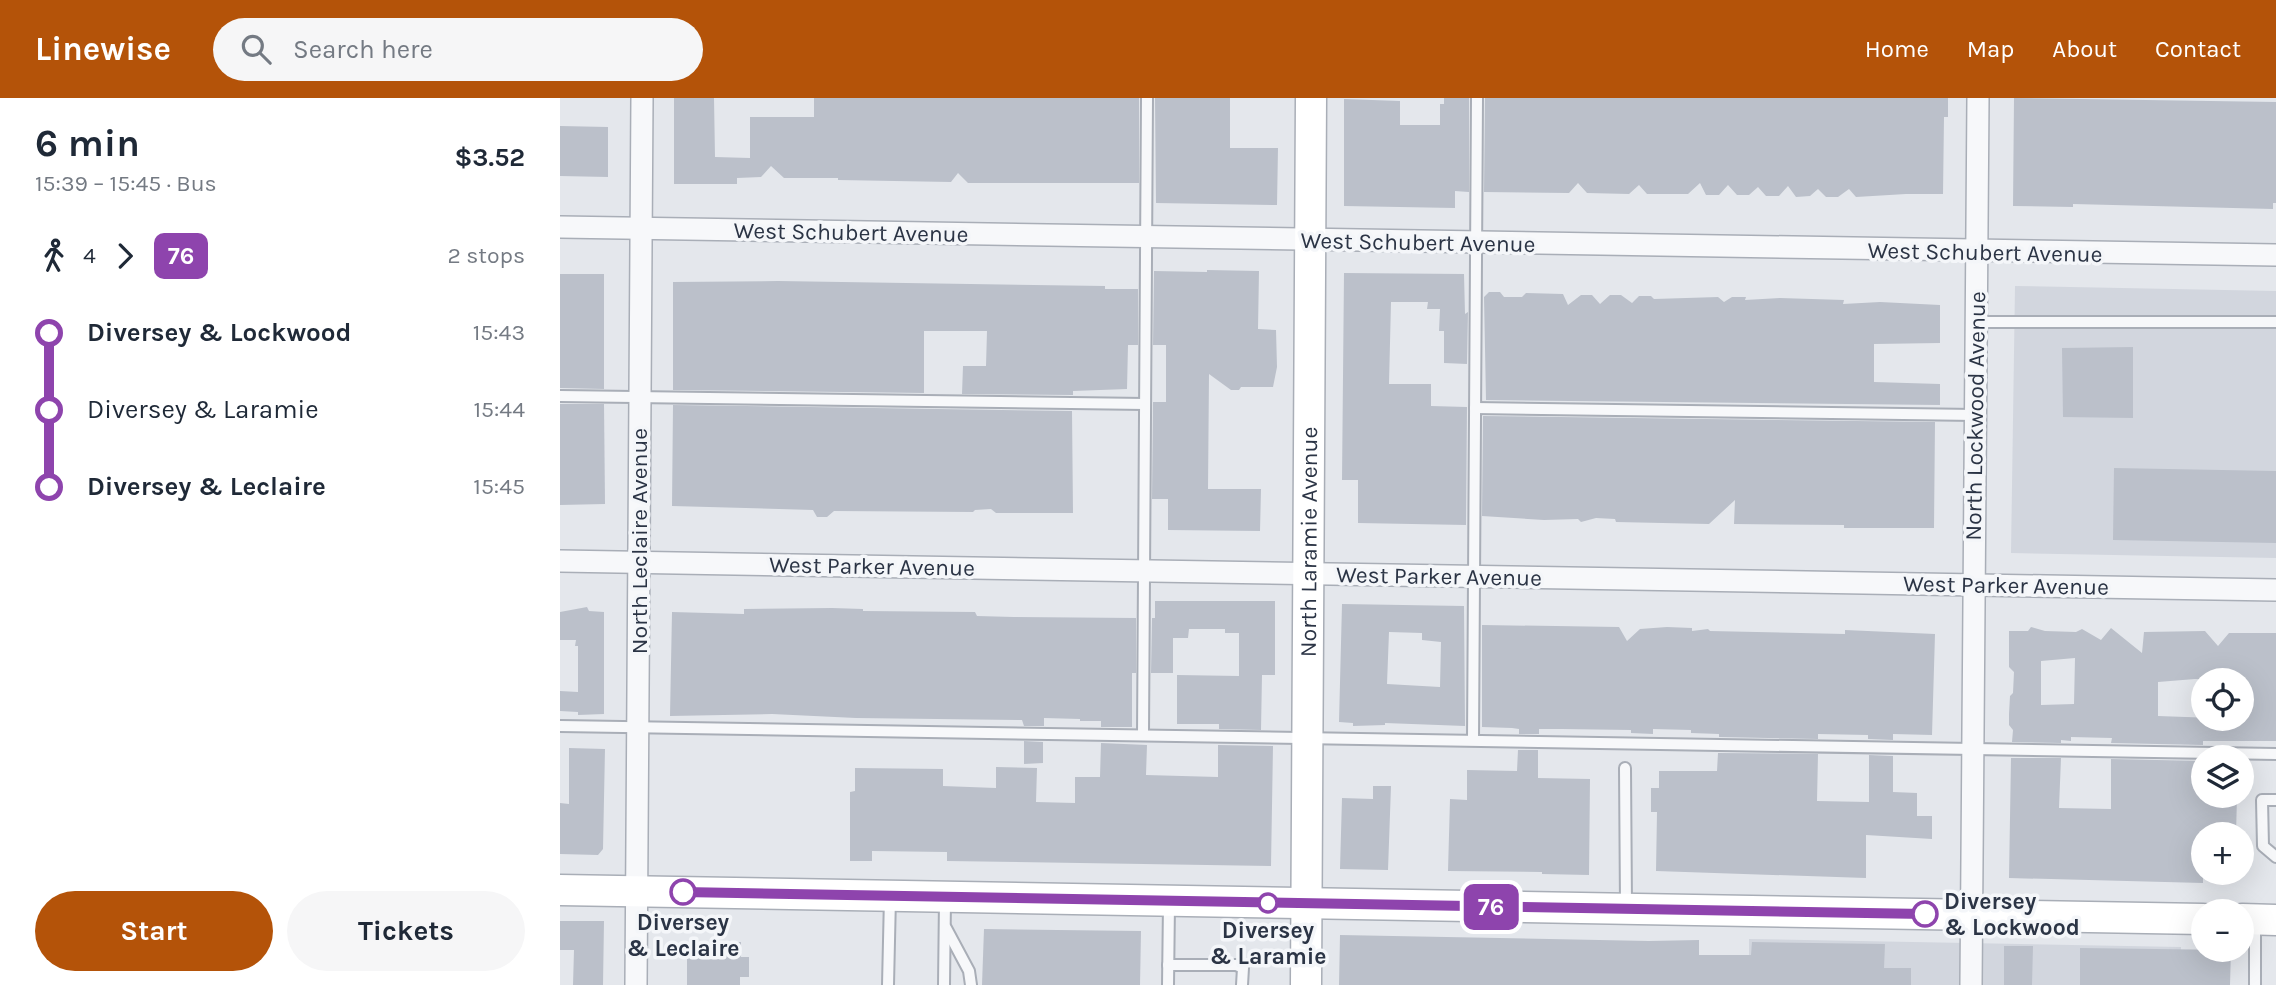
<!DOCTYPE html>
<html lang="en">
<head>
<meta charset="utf-8">
<style>
	body { margin:0; font-family:Karla,sans-serif; background:#f6f6f7; color:#1f2937; height:100vh; display:flex; flex-direction:column; font-size:26px; white-space:nowrap }
	* { box-sizing:border-box; margin:0 }
	p { font-size:23px; color:#747a83 }
	.icon { flex:none; width:38px; height:38px; fill:none; stroke:currentColor; stroke-width:2; stroke-linecap:round; stroke-linejoin:round }
	.map { position:relative; flex:1; overflow:hidden }
	.details { display:flex; flex-direction:column; background:#fff; width:560px }
	.details>* { flex:none }
	.badge { padding:0 14px; border-radius:10px; font-size:24px; line-height:46px }
	.buttons { position:absolute; left:1631px; top:570px; display:grid; gap:14px }
	.buttons a { display:grid; place-items:center; width:63px; height:63px; border-radius:50%; background:#fff; box-shadow:0 7px 28px #0002; font-size:35px }
	.map>.badge { position:absolute; translate:-50% -50%; box-shadow:0 0 0 4px #fff }
	.legs { display:flex; align-items:center; gap:10px; height:77px; padding:0 35px; font-size:23px }
	.legs p { margin-inline-start:auto }
	.head { display:flex; align-items:center; justify-content:space-between; height:119px; padding:0 35px }
	h1 { font-size:38px; font-weight:700; line-height:52px }
	.button { display:flex; gap:14px; margin-top:auto; padding:14px 35px }
	.button a { flex:1; height:80px; border-radius:42px; background:#b45309; color:#fff; font-size:28px; font-weight:700; line-height:80px; text-align:center }
	.button a+a { background:#f6f6f7; color:#1f2937 }
	ul { padding:0 35px; list-style:none }
	li { display:flex; align-items:center; gap:24px; height:77px; font-size:26px }
	li i { display:grid; place-items:center; width:10px; height:100%; margin:0 9px; background:currentColor }
	li i::after { content:''; width:18px; height:18px; margin:-9px; border:5px solid; border-radius:50%; background:#fff }
	li p { margin-inline-start:auto }
	li:first-child i { background:linear-gradient(#0000 50%,currentColor 0) }
	li:last-child i { background:linear-gradient(currentColor 50%,#0000 0) }
	header { display:flex; align-items:center; gap:42px; box-sizing:border-box; height:98px; padding:0 35px; background:#b45309; color:#fff }
	header strong { font-size:33px }
	nav { display:flex; gap:38px; margin-inline-start:auto; font-size:24px }
	.search { width:490px; height:63px; background:#f6f6f7; display:flex; align-items:center; gap:18px; box-sizing:border-box; padding:0 24px; border-radius:38px; color:#747a83; font-size:26px }
	main { display:flex; flex:1; min-height:0 }
	.map>svg:first-child { display:block }
	.built { fill:#d2d6de }
	.building { fill:#bbc0ca; fill-rule:evenodd }
	.lines { fill:none; stroke-linecap:round; stroke-linejoin:round }
	.lane-casing { stroke:#a9aeb7; stroke-width:14 }
	.street-casing { stroke:#a9aeb7; stroke-width:24 }
	.secondary-casing { stroke:#a9aeb7; stroke-width:33 }
	.lane { stroke:#f7f8fa; stroke-width:10 }
	.street { stroke:#f7f8fa; stroke-width:21 }
	.secondary { stroke:#fff; stroke-width:30 }
	.line-1-casing { stroke:#fff; stroke-width:16 }
	.line-1 { stroke:#8e44ad; stroke-width:10 }
	.stop-1-dot { fill:#fff; stroke:#8e44ad; stroke-width:3.5 }
	.labels { text-anchor:middle; stroke-width:7; stroke-linejoin:round; paint-order:stroke }
	.street-label { font-size:23px; fill:#2b3445; stroke:#f4f6f9 }
	.stop-label { font-size:23px; font-weight:bold; fill:#2b3445; stroke:#f4f6f9 }
</style>
</head>
<body>
<header>
<strong>Linewise</strong>
<div class="search"><svg class="icon" aria-label="search" viewBox="0 0 24 24"><circle cx="10" cy="10" r="6"/><path d="M15 15l6 6"/></svg>Search here</div>
<nav><a>Home</a><a>Map</a><a>About</a><a>Contact</a></nav>
</header>
<main>
<section class="details">
<div class="head"><div><h1>6 min</h1><p>15:39 – 15:45 · Bus</p></div><b>$3.52</b></div>
<div class="legs"><svg class="icon" aria-label="walk" viewBox="0 0 24 24"><circle cx="13" cy="4" r="2"/><path d="M13 8l-2 6 4 7M11 14l-3 7M7 12l3-4h3l4 4"/></svg>4<svg class="icon" aria-label="forward" viewBox="0 0 24 24"><path d="M9 5l7 7-7 7"/></svg><b class="badge" style="background:#8e44ad;color:#fff">76</b><p>2 stops</p></div>
<ul>
<li><i style="color:#8e44ad"></i><b>Diversey &amp; Lockwood</b><p>15:43</p></li>
<li><i style="color:#8e44ad"></i><span>Diversey &amp; Laramie</span><p>15:44</p></li>
<li><i style="color:#8e44ad"></i><b>Diversey &amp; Leclaire</b><p>15:45</p></li>
</ul>
<div class="button"><a>Start</a><a>Tickets</a></div>
</section>
<div class="map">
<svg width="1716" height="887" viewBox="0 0 1716 887">
	<rect width="100%" height="100%" fill="#e4e7ec"/>
	<g class="built">
		<polygon points="1455,188 1716,193 1716,460 1451,455"/>
		<polygon points="1189,841 1621,849 1621,887 1189,887"/>
	</g>
	<g class="building">
		<polygon points="114,0 154,0 155,59 190,60 190,19 254,19 254,0 579,0 579,85 408,85 398,75 391,84 278,82 278,80 224,80 211,68 201,79 177,80 177,86 114,86"/>
		<polygon points="595,0 670,0 670,50 718,50 717,107 596,105"/>
		<polygon points="884,0 909,0 909,94 895,93 895,110 784,108 784,1 840,3 840,27 880,27 880,6 884,6"/>
		<polygon points="925,0 1388,0 1388,19 1384,19 1383,96 1346,96 1296,99 1289,91 1278,99 1266,99 1258,91 1250,98 1236,99 1228,88 1219,98 1206,98 1198,89 1189,97 1177,97 1168,87 1159,97 1146,97 1140,85 1128,96 1087,96 1079,87 1069,96 1027,95 1018,85 1009,95 924,94"/>
		<polygon points="1454,0 1716,4 1716,105 1713,105 1713,111 1513,106 1513,109 1453,108"/>
		<polygon points="0,28 48,29 48,79 0,78"/>
		<polygon points="647,172 699,173 698,231 716,232 717,269 713,289 681,289 679,292 671,292 649,276 648,391 701,391 700,433 608,432 608,401 592,401 593,304 606,304 606,247 593,247 594,173 647,174"/>
		<polygon points="784,175 904,176 905,216 908,214 907,266 884,265 884,233 879,233 880,211 867,211 868,204 831,204 829,286 871,286 871,308 907,309 906,427 798,425 798,382 782,382"/>
		<polygon points="0,176 44,176 44,291 0,290"/>
		<polygon points="218,183 545,188 545,191 578,191 578,247 568,247 567,291 513,293 513,297 402,296 403,268 426,268 427,233 364,233 364,295 113,292 113,184"/>
		<polygon points="929,194 940,194 944,199 962,199 966,195 1003,196 1008,207 1021,197 1032,197 1040,206 1050,197 1061,197 1072,205 1079,198 1091,198 1094,201 1158,199 1164,204 1172,199 1186,199 1185,202 1220,200 1284,202 1283,206 1320,204 1380,207 1380,245 1314,246 1314,284 1380,286 1380,307 926,302 924,199"/>
		<polygon points="1573,249 1573,320 1503,319 1502,250"/>
		<polygon points="0,306 44,306 45,406 0,407"/>
		<polygon points="113,307 512,313 513,415 436,415 431,411 415,412 413,414 274,413 267,419 257,419 253,412 112,408"/>
		<polygon points="923,318 1375,324 1374,430 1284,430 1284,427 1174,426 1175,402 1149,426 1056,424 1055,421 1036,420 1021,424 1018,421 984,422 922,418"/>
		<polygon points="1554,370 1716,373 1716,445 1553,442"/>
		<polygon points="595,503 715,503 715,577 702,577 701,632 659,631 659,626 617,626 617,577 679,578 679,535 665,535 665,531 629,531 628,540 613,540 613,575 591,575 592,520 595,520"/>
		<path d="M782 506 904 508 905 628 825 625V627L793 628V625L779 624ZM829 534 862 535V542L881 544 880 589 827 586Z"/>
		<polygon points="27,509 29,513 44,514 44,616 18,617 18,614 0,613 0,593 18,594 18,548 15,548 16,542 0,542 0,514"/>
		<polygon points="272,510 303,511 303,513 415,514 417,518 454,519 576,520 576,575 572,575 572,629 541,629 541,623 520,623 520,621 484,620 484,628 464,628 462,622 296,620 212,616 110,618 112,514 184,516 184,511"/>
		<polygon points="922,527 1059,529 1067,543 1080,531 1107,529 1132,530 1132,533 1148,531 1150,533 1285,536 1285,532 1375,536 1372,637 1333,636 1333,642 1308,641 1308,637 1258,636 1258,641 1159,639 1159,636 1131,635 1131,632 1093,631 1093,636 1071,635 1071,632 1002,631 979,631 979,636 959,636 959,631 952,630 922,629"/>
		<path d="M1471 529 1485 533 1516 534 1522 531 1541 542 1551 530 1582 555 1584 534 1645 533 1658 548 1669 535H1716V643H1643V647L1551 645 1552 640 1511 639V643L1501 642V645L1452 644 1453 632 1449 627V616L1450 598 1453 595 1454 574 1449 569V533H1468ZM1515 560 1514 606 1481 607V563ZM1635 581 1682 583V621L1598 618V584Z"/>
		<polygon points="464,643 483,644 483,665 464,666"/>
		<polygon points="541,645 587,647 586,677 658,679 658,647 713,648 711,768 387,763 387,754 312,753 312,763 290,763 290,694 295,693 295,670 383,671 383,688 436,690 436,669 477,670 476,704 515,705 515,679 540,679"/>
		<polygon points="9,650 45,651 43,751 38,757 0,756 0,705 9,706"/>
		<polygon points="958,652 978,652 978,680 1030,681 1029,777 982,776 982,774 888,773 890,701 907,702 907,672 957,673"/>
		<polygon points="1158,655 1258,656 1257,703 1309,704 1309,657 1333,658 1333,694 1357,695 1357,718 1372,718 1372,741 1306,737 1306,780 1096,773 1097,714 1091,714 1091,690 1099,690 1099,673 1157,673"/>
		<polygon points="1451,660 1501,660 1499,710 1551,711 1551,661 1643,663 1643,698 1677,698 1676,737 1643,737 1643,785 1449,780"/>
		<polygon points="813,688 831,688 828,772 780,771 782,700 813,701"/>
		<polygon points="0,823 44,823 43,887 13,887 14,852 0,852"/>
		<polygon points="424,831 581,833 580,887 422,887"/>
		<polygon points="780,837 1089,843 1139,842 1139,857 1191,857 1192,844 1325,846 1324,870 1351,870 1351,887 779,887"/>
		<polygon points="127,844 181,844 181,859 189,859 189,879 180,879 180,887 127,887"/>
		<polygon points="1444,848 1473,848 1472,887 1444,887"/>
		<polygon points="1520,850 1671,852 1670,887 1520,887"/>
	</g>
	<g class="lines">
		<g class="lane-casing">
			<g id="lane">
				<polyline points="1416,224 1716,224"/>
				<polyline points="0,298 585,306"/>
				<polyline points="915,310 1415,317"/>
				<polyline points="0,628 1716,656"/>
				<polyline points="583,637 587,0"/>
				<polyline points="913,642 917,0"/>
				<polyline points="1065,670 1066,808"/>
				<polyline points="1716,702 1702,702 1703,748 1716,759"/>
				<polyline points="1695,824 1695,887"/>
				<polyline points="386,830 409,873 411,887"/>
				<polyline points="608,867 676,867 683,870 682,887"/>
				<polyline points="328,887 330,799"/>
				<polyline points="384,887 385,802"/>
				<polyline points="608,887 609,806"/>
			</g>
		</g>
		<g class="street-casing">
			<g id="street">
				<polyline points="0,129 1716,157"/>
				<polyline points="0,463 1716,492"/>
				<polyline points="76,887 82,0"/>
				<polyline points="1411,887 1418,0"/>
			</g>
		</g>
		<g class="secondary-casing">
			<g id="secondary">
				<polyline points="0,792 1643,821"/>
				<polyline points="1682,821 1716,822"/>
				<path id="s1" d="M746 887 751 0"/>
			</g>
		</g>
		<use href="#lane" class="lane"/>
		<use href="#street" class="street"/>
		<use href="#secondary" class="secondary"/>
	</g>
	<g class="lines">
		<g class="line-1-casing">
			<polyline id="line-1" points="123,794 1365,816"/>
		</g>
		<use href="#line-1" class="line-1"/>
	</g>
	<g class="stop-1-dot">
		<circle cx="123" cy="794" r="12"/>
		<circle cx="708" cy="805" r="9"/>
		<circle cx="1365" cy="816" r="12"/>
	</g>
	<g class="labels">
		<g class="street-label">
			<text transform="translate(291 134) rotate(1)" y="8">West Schubert Avenue</text>
			<text transform="translate(858 144) rotate(1)" y="8">West Schubert Avenue</text>
			<text transform="translate(1425 154) rotate(1)" y="8">West Schubert Avenue</text>
			<text transform="translate(1415 318) rotate(-89)" y="8">North Lockwood Avenue</text>
			<text transform="translate(79 443) rotate(-90)" y="8">North Leclaire Avenue</text>
			<text dy="8" stroke="none"><textPath href="#s1" startOffset="443">North Laramie Avenue</textPath></text>
			<text transform="translate(312 468) rotate(1)" y="8">West Parker Avenue</text>
			<text transform="translate(879 478) rotate(1)" y="8">West Parker Avenue</text>
			<text transform="translate(1446 487) rotate(1)" y="8">West Parker Avenue</text>
		</g>
		<g class="stop-label">
			<text x="1384" y="811" text-anchor="start">Diversey<tspan x="1384" dy="26">&amp; Lockwood</tspan></text>
			<text x="123" y="832">Diversey<tspan x="123" dy="26">&amp; Leclaire</tspan></text>
			<text x="708" y="840">Diversey<tspan x="708" dy="26">&amp; Laramie</tspan></text>
		</g>
	</g>
</svg>
<div class="buttons">
<a><svg class="icon" aria-label="locate" viewBox="0 0 24 24"><circle cx="12" cy="12" r="6"/><path d="M12 2v4M12 18v4M2 12h4M18 12h4"/></svg></a>
<a><svg class="icon" aria-label="layers" viewBox="0 0 24 24"><path d="M12 4l9 5-9 5-9-5zM3 14l9 5 9-5"/></svg></a>
<a>+</a>
<a>−</a>
</div>
<b class="badge" style="left:931px;top:809px;background:#8e44ad;color:#fff">76</b>
</div>
</main>
</body>
</html>
